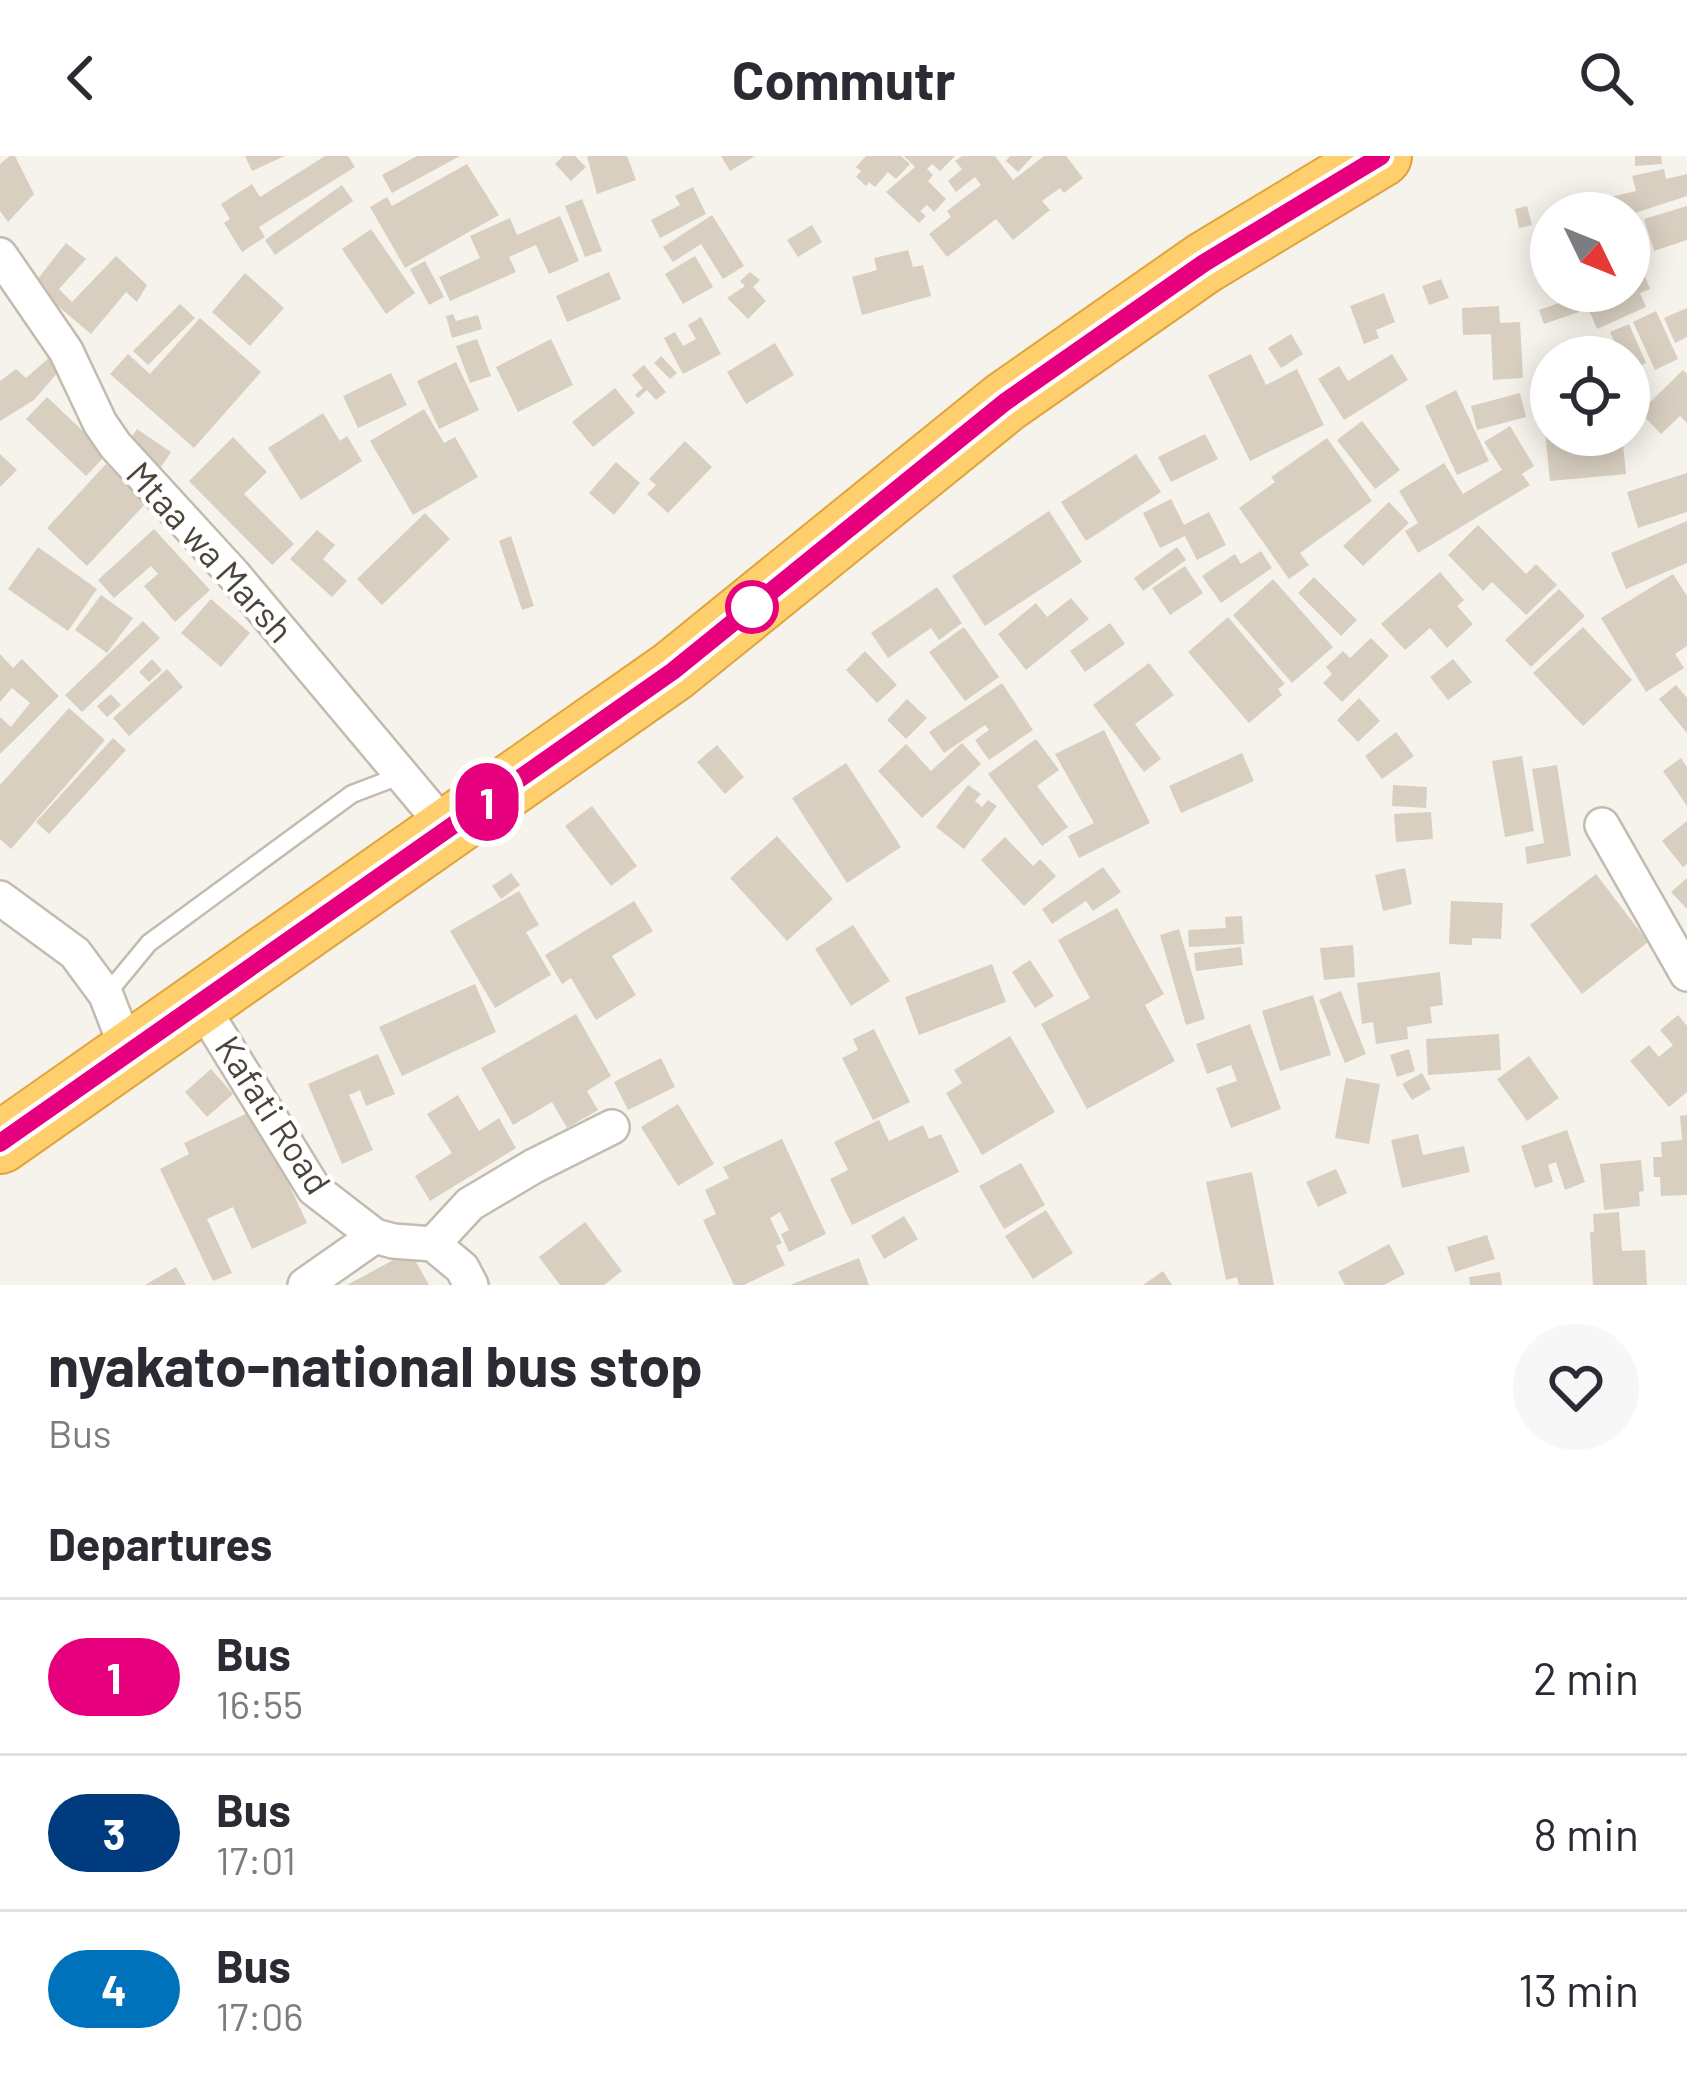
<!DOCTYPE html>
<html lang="en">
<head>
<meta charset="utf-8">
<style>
	body { margin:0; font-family:Barlow,sans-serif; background:#f7f7f7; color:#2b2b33; height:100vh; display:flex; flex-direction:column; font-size:45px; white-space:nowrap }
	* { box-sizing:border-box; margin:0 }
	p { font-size:39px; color:#7c7c81 }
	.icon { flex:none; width:66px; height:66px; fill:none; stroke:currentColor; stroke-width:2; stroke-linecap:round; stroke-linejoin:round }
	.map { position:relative; height:1129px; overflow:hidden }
	.sheet { display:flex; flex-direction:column; background:#fff; flex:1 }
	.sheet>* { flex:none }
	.badge { padding:0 24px; border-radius:39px; font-size:42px; line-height:78px }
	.needle { width:78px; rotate:133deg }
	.controls { position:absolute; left:1530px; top:36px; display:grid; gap:24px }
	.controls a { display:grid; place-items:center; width:120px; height:120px; border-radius:50%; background:#fff; box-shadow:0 6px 30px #0003; font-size:60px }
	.map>.badge { position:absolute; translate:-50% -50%; box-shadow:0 0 0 6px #fff }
	h2 { padding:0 48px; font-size:45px; line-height:108px }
	.round { display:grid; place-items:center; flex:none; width:126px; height:126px; border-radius:63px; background:#f7f7f7 }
	.headline { display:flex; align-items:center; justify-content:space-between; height:204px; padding:0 48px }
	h1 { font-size:57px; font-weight:700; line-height:90px }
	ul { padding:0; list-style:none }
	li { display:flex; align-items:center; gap:36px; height:156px; padding:0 48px; border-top:3px solid #e1e1e2 }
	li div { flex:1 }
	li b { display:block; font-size:45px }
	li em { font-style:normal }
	li .badge { min-width:132px; font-weight:700; text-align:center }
	header { display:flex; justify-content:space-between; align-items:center; height:156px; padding:0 48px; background:#fff; font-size:54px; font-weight:700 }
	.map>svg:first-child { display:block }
	.building { fill:#d8cfc1 }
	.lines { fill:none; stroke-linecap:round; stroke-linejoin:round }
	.lane-casing { stroke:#c2bbae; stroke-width:21 }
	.street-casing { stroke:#c2bbae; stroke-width:38 }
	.highway-casing { stroke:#e0a43c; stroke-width:64 }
	.lane { stroke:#fff; stroke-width:16 }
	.street { stroke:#fff; stroke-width:33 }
	.highway { stroke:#ffcf6e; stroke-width:60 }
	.line-casing { stroke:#fff; stroke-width:27 }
	.line { stroke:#e6007e; stroke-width:18 }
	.stop-dot { fill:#fff; stroke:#e6007e; stroke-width:6 }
	.labels { text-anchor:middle; stroke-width:9; stroke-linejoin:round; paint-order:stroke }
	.street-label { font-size:36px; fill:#4b4439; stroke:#fff }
</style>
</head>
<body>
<header><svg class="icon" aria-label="back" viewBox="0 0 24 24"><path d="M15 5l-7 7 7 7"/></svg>Commutr<svg class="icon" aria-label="search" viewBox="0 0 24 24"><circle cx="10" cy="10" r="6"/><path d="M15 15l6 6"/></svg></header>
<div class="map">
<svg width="1687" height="1129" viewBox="0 0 1687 1129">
	<rect width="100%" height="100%" fill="#f6f3ec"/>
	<g class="building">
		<polygon points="10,0 15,0 34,38 8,66 0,55 0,8"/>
		<polygon points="245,0 285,0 252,15"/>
		<polygon points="325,0 348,0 355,11 259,71 265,81 242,96 224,67 230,63 221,48 252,28 260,41"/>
		<polygon points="417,0 460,0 392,37 382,19"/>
		<polygon points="563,0 575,0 586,11 571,25 555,8"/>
		<polygon points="587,0 627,0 636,24 597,38"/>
		<polygon points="721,0 755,0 730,15"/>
		<polygon points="866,0 901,0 910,8 896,23 888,16 875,31 869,26 866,30 856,21 861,15 856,11"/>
		<polygon points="904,0 955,0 940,15 932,8 927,13 933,19 928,25 946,43 934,56 927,49 920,55 926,60 919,67 886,36 915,11"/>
		<polygon points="962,0 995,0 1013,24 1044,0 1066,0 1083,22 1064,37 1060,32 1042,45 1050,54 1013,84 996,63 947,101 929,78 951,61 947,55 981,29 975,21 956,36 948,25 962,13 955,5"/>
		<polygon points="1010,0 1033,0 1018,16 1006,5"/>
		<polygon points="1635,0 1661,0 1662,8 1635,10"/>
		<polygon points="467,8 499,59 405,112 370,51 387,41 392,50"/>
		<polygon points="1664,13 1666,23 1687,18 1687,40 1629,59 1614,57 1610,41 1636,35 1632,20"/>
		<polygon points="342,29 353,45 275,99 265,84"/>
		<polygon points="693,31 706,58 660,82 651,64 680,49 675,40"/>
		<polygon points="582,43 602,95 585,101 565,50"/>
		<polygon points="1527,50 1532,69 1519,72 1515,53"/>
		<polygon points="1687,50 1687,84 1654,95 1644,63"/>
		<polygon points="712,59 744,110 723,123 701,88 673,106 663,91"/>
		<polygon points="560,60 579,105 549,118 536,89 509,101 516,116 450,145 439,121 480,102 470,80 510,62 517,79"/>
		<polygon points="1636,64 1642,88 1629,91 1629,66"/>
		<polygon points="812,69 822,86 798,101 787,84"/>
		<polygon points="371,73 415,137 386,158 342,93"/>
		<polygon points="66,87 86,103 59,133 72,146 116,100 147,129 137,146 126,136 91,178 33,129"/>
		<polygon points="908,94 913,111 923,109 931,140 862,159 852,121 877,114 874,102"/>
		<polygon points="695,100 713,131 683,148 665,118"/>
		<polygon points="425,105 444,141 429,149 410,113"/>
		<polygon points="1641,111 1650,133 1640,137 1646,151 1597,173 1582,137 1629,135 1629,116"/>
		<polygon points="609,116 621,143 567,166 556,140"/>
		<polygon points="750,116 760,124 753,131 766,145 748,163 727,142 745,130 740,125"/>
		<polygon points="245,117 284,152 250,190 212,156"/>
		<polygon points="1441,123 1449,142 1429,149 1422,130"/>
		<polygon points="1555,135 1572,135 1579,156 1544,168 1539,154 1559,147"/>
		<polygon points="1384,137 1395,166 1376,174 1379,182 1364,188 1350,150"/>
		<polygon points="180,148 195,162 148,209 133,195"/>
		<polygon points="1499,150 1500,167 1520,166 1523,222 1493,224 1491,178 1463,179 1462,152"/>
		<polygon points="1687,152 1687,181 1675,187 1664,162"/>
		<polygon points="1656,155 1678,203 1655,214 1633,166"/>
		<polygon points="453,158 456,165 478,159 482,173 452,182 446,160"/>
		<polygon points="701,161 721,198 683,218 664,182 675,176 683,190 696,183 688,169"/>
		<polygon points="200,162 261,216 194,292 110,218 128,198 150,218"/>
		<polygon points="1629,168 1646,207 1629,215 1629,201 1621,201 1610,176"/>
		<polygon points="1291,178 1303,198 1281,212 1268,192"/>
		<polygon points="477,183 491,220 470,227 456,190"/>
		<polygon points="551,183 573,229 518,256 496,211"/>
		<polygon points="775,187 794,219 746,248 727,216"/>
		<polygon points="1251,198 1266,229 1297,213 1324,269 1250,305 1208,219"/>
		<polygon points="1392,198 1408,224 1344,264 1318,223 1339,210 1348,225"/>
		<polygon points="51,200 59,215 34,244 0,265 0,225 16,213 26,222"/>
		<polygon points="661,200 677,217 670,223 654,207"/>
		<polygon points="456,206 479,254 439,273 417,225"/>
		<polygon points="644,209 666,236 656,244 647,234 638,242 635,239 643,232 632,219"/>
		<polygon points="1683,214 1687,218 1687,267 1680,260 1661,278 1640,256"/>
		<polygon points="391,217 407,249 358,272 343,240"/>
		<polygon points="615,232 635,257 593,291 572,266"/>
		<polygon points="1456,234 1489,305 1457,319 1425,250"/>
		<polygon points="1520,237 1526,261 1477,274 1471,250"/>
		<polygon points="47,241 107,298 86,320 26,263"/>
		<polygon points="424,253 444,287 455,281 478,321 413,359 370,285"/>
		<polygon points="323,257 340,285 347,280 362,305 301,344 268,292"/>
		<polygon points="1362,265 1400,314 1375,333 1337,284"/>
		<polygon points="1510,270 1534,310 1522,318 1530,329 1418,397 1405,375 1418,367 1399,335 1444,307 1463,338 1502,314 1484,286"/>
		<polygon points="137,273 171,296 161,311 127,288"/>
		<polygon points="1545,276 1622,279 1626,318 1550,325"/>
		<polygon points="1205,278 1218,303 1171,326 1158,301"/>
		<polygon points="233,281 267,316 244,338 294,388 272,409 189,325"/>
		<polygon points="1327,282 1372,345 1300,397 1309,409 1289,423 1239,352 1275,326 1271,321"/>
		<polygon points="685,285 712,311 668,357 647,338 656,329 649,323"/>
		<polygon points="0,298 17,314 0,331"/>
		<polygon points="1136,298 1161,336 1086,385 1061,346"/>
		<polygon points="616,306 640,327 614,359 589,337"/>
		<polygon points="106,308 146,347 87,410 47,372"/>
		<polygon points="1687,317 1687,356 1638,372 1627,336"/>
		<polygon points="1171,343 1184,369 1209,356 1226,389 1197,404 1185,380 1160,392 1143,357"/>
		<polygon points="1389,346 1409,367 1363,410 1343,390"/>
		<polygon points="1049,355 1082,406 985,470 952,420"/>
		<polygon points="425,357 450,383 382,449 357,423"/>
		<polygon points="1687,365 1687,407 1626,433 1611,397"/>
		<polygon points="1478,369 1526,418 1536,408 1557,429 1526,459 1492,426 1483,435 1448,399"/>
		<polygon points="154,373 210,434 175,466 144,430 158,418 151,410 114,442 98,424"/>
		<polygon points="317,374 335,389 323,403 347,425 332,441 290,403"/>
		<polygon points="511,380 534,450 522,454 499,385"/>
		<polygon points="38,391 97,433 68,475 8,433"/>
		<polygon points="1177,391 1186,404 1143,435 1134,422"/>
		<polygon points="1261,395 1272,412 1221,447 1202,420 1235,398 1241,408"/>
		<polygon points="1185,410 1203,437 1170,459 1152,432"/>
		<polygon points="1440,416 1464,444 1457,450 1473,468 1447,492 1430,472 1405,494 1381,468"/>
		<polygon points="1673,418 1687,440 1687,490 1675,498 1684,512 1646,536 1601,462"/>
		<polygon points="1314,421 1357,464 1341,480 1298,437"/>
		<polygon points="1273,423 1333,491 1292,527 1233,459"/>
		<polygon points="937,431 962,467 939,484 931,472 888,502 871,477"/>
		<polygon points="1559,433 1585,460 1531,511 1505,484"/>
		<polygon points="101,439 133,462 107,497 75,474"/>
		<polygon points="1071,442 1089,463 1026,514 998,478 1036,447 1047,461"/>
		<polygon points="211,443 250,477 221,511 181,477"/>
		<polygon points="1228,461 1285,528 1278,533 1282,539 1249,567 1188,496"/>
		<polygon points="143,465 160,482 82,556 65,539"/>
		<polygon points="1110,467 1125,488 1085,516 1070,495"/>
		<polygon points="964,471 999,521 965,545 929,496"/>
		<polygon points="1583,471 1632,524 1583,570 1533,517"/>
		<polygon points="1371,482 1389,500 1342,546 1323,527 1332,518 1326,511 1343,495 1350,502"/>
		<polygon points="865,495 897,529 877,547 846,514"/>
		<polygon points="0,498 13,512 22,503 59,540 0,598 0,561 11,571 30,547 12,532 0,546"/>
		<polygon points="152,503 162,514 149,526 139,516"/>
		<polygon points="1453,503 1472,526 1448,544 1430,521"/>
		<polygon points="1149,507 1174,539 1135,568 1161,603 1144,616 1093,549"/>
		<polygon points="167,513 183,531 129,580 113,562"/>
		<polygon points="1002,527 1033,574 989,604 975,584 989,574 985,569 944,597 929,576"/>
		<polygon points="1676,529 1687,542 1687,577 1659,543"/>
		<polygon points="111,538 121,549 107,561 97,550"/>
		<polygon points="1359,542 1380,565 1358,586 1337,564"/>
		<polygon points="907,543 927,562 906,583 887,564"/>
		<polygon points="69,552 105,584 11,693 0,683 0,629"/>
		<polygon points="1104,574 1150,667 1079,702 1068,680 1094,667 1055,598"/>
		<polygon points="1396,576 1414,600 1382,623 1365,600"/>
		<polygon points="113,582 126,594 49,678 36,666"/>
		<polygon points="1036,583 1059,614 1037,630 1068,671 1042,690 988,618"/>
		<polygon points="962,587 981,608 922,662 878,615 906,588 931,615"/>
		<polygon points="717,589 744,621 725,638 697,606"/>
		<polygon points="1242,597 1254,625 1181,657 1169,630"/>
		<polygon points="1522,600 1534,675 1505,681 1492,605"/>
		<polygon points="1681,602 1687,611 1687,650 1663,615"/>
		<polygon points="846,607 901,691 847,727 792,642"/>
		<polygon points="1557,609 1571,700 1527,708 1525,691 1544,687 1532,613"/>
		<polygon points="968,629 981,638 975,645 982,651 988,644 997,650 964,693 936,671"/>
		<polygon points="1393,629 1427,631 1426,652 1392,650"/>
		<polygon points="592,650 637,710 611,730 565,670"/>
		<polygon points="1431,656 1433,683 1396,686 1394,658"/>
		<polygon points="1687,665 1687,708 1683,711 1662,685"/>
		<polygon points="777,680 833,743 787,785 730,722"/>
		<polygon points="1005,681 1033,710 1040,703 1056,720 1024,750 981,704"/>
		<polygon points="1103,711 1121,736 1093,755 1086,745 1052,768 1042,753"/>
		<polygon points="1405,712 1412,748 1383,755 1375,719"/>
		<polygon points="511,717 520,729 501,743 492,730"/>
		<polygon points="1596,718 1648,786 1582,838 1530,769"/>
		<polygon points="1687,722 1687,753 1671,736"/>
		<polygon points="519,735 539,769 526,776 551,819 495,852 450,775"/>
		<polygon points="634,745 653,775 612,800 636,839 596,864 571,822 562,828 545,799"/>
		<polygon points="1451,745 1503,747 1501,783 1472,782 1472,789 1449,788"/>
		<polygon points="1117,752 1164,838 1145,849 1175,905 1087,953 1041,868 1090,842 1058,784"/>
		<polygon points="1242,760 1244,788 1189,791 1188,774 1226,772 1225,761"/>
		<polygon points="853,769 890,825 851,850 815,793"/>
		<polygon points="1179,773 1205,863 1186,869 1160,779"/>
		<polygon points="1353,789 1355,821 1324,824 1320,792"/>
		<polygon points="1241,791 1243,809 1196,815 1194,797"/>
		<polygon points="1030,804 1054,840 1035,852 1012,816"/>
		<polygon points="992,808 1006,846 919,879 905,841"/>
		<polygon points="1440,816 1443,849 1430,851 1432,867 1407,871 1408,883 1376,888 1373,866 1362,868 1357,827"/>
		<polygon points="475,828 496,876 402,920 379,871"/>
		<polygon points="1341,835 1366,898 1345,907 1319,844"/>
		<polygon points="1313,839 1331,899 1280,915 1262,855"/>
		<polygon points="576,858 611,920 587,935 598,954 567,972 552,946 513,969 481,912"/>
		<polygon points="1678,859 1687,870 1687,936 1669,951 1630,905 1649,889 1659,901 1673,889 1660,874"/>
		<polygon points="1250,868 1281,953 1231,972 1216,932 1237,925 1231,909 1207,918 1196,888"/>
		<polygon points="874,873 910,946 873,964 842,902 858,894 853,883"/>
		<polygon points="1499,878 1501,914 1428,919 1426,883"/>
		<polygon points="1010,880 1055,956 982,999 946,937 962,927 954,914"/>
		<polygon points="1409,893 1415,915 1397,921 1390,899"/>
		<polygon points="378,898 395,938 366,950 360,934 349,939 373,994 342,1008 308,928"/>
		<polygon points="1529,900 1559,942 1527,965 1497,923"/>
		<polygon points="661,902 675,931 628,954 614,926"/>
		<polygon points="211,913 233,938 207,961 185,936"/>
		<polygon points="1422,917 1431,933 1412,944 1402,928"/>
		<polygon points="1346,922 1380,928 1369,988 1335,982"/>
		<polygon points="458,939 479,975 499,962 516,992 430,1045 415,1020 452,997 427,958"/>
		<polygon points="678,948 714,1008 678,1030 641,971"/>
		<polygon points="254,954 307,1067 252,1093 233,1051 207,1063 232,1117 213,1125 160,1013 189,998 184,987"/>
		<polygon points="1687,959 1687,1039 1661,1040 1660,1021 1654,1021 1653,1001 1662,1001 1661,986 1682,984 1680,960"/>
		<polygon points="879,964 889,985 923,969 929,983 941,978 959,1016 852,1069 830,1023 848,1014 834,986"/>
		<polygon points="1567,974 1585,1026 1565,1034 1556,1006 1548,1009 1553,1026 1535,1032 1521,990"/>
		<polygon points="1418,978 1423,999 1464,990 1470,1016 1402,1032 1391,984"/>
		<polygon points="782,983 826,1078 789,1096 781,1078 789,1074 780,1056 770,1062 782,1087 776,1090 785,1109 744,1129 734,1129 703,1064 716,1058 705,1034 729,1022 723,1011"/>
		<polygon points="1641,1004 1644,1035 1639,1036 1640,1050 1604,1054 1600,1008"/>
		<polygon points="1021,1007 1045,1049 1004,1073 979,1030"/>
		<polygon points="1336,1013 1347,1037 1318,1051 1306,1026"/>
		<polygon points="1252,1016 1274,1129 1239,1129 1237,1121 1226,1124 1206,1026"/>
		<polygon points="1046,1054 1073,1097 1033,1123 1005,1080"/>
		<polygon points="1619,1056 1622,1095 1645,1094 1647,1129 1593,1129 1590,1076 1594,1076 1593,1058"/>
		<polygon points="904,1060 918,1083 884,1103 871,1080"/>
		<polygon points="585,1066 622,1115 604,1129 560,1129 539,1101"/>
		<polygon points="1487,1079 1495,1103 1455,1116 1447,1091"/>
		<polygon points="1389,1088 1405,1118 1384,1129 1345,1129 1338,1116"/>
		<polygon points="410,1095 429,1129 347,1129"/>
		<polygon points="859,1102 869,1129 790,1129"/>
		<polygon points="176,1111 186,1129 145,1129"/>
		<polygon points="1163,1115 1172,1129 1143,1129"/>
		<polygon points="1500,1116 1502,1129 1470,1129 1469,1121"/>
	</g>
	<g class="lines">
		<g class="lane-casing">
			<polyline id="lane" points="106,839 149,787 352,638 402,619"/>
		</g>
		<g class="street-casing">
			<g id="street">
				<polyline points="0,99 66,195 100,267 115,289 234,419 447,673"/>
				<polyline points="1602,669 1687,818"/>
				<polyline points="0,742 75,797 106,839 128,896"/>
				<polyline points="201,849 314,1033 375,1080 393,1085 433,1088 462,1112 471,1129"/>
				<polyline points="433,1088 470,1048 534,1010 612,971"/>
				<polyline points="305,1129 375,1080"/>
			</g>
		</g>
		<g class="highway-casing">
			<polyline id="highway" points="0,987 673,515 1005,246 1204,107 1381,0"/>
		</g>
		<use href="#lane" class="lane"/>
		<use href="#street" class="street"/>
		<use href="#highway" class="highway"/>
	</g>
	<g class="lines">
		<g class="line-casing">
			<polyline id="line" points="0,987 673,515 1005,246 1204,107 1381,0"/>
		</g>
		<use href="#line" class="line"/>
	</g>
	<circle class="stop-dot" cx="752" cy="451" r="24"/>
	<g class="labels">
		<g class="street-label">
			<text transform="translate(210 396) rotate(48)" y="13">Mtaa wa Marsh</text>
			<text transform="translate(273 959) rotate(57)" y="13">Kafati Road</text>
		</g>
	</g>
</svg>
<div class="controls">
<a><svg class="needle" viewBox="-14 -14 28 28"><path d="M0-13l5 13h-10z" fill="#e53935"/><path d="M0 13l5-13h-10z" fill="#7c7c81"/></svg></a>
<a><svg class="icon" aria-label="locate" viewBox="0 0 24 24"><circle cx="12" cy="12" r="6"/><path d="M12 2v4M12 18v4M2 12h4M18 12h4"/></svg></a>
</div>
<b class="badge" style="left:487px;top:646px;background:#e6007e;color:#fff">1</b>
</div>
<section class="sheet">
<div class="headline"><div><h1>nyakato-national bus stop</h1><p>Bus</p></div><a class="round"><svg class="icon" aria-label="heart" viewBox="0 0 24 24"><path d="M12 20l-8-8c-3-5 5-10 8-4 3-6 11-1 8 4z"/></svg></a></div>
<h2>Departures</h2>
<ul>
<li><span class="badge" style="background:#e6007e;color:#fff">1</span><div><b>Bus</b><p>16:55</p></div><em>2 min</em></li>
<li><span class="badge" style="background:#003b80;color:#fff">3</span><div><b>Bus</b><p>17:01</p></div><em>8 min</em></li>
<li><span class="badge" style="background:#0072bc;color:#fff">4</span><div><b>Bus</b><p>17:06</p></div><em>13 min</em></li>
</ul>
</section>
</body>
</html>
